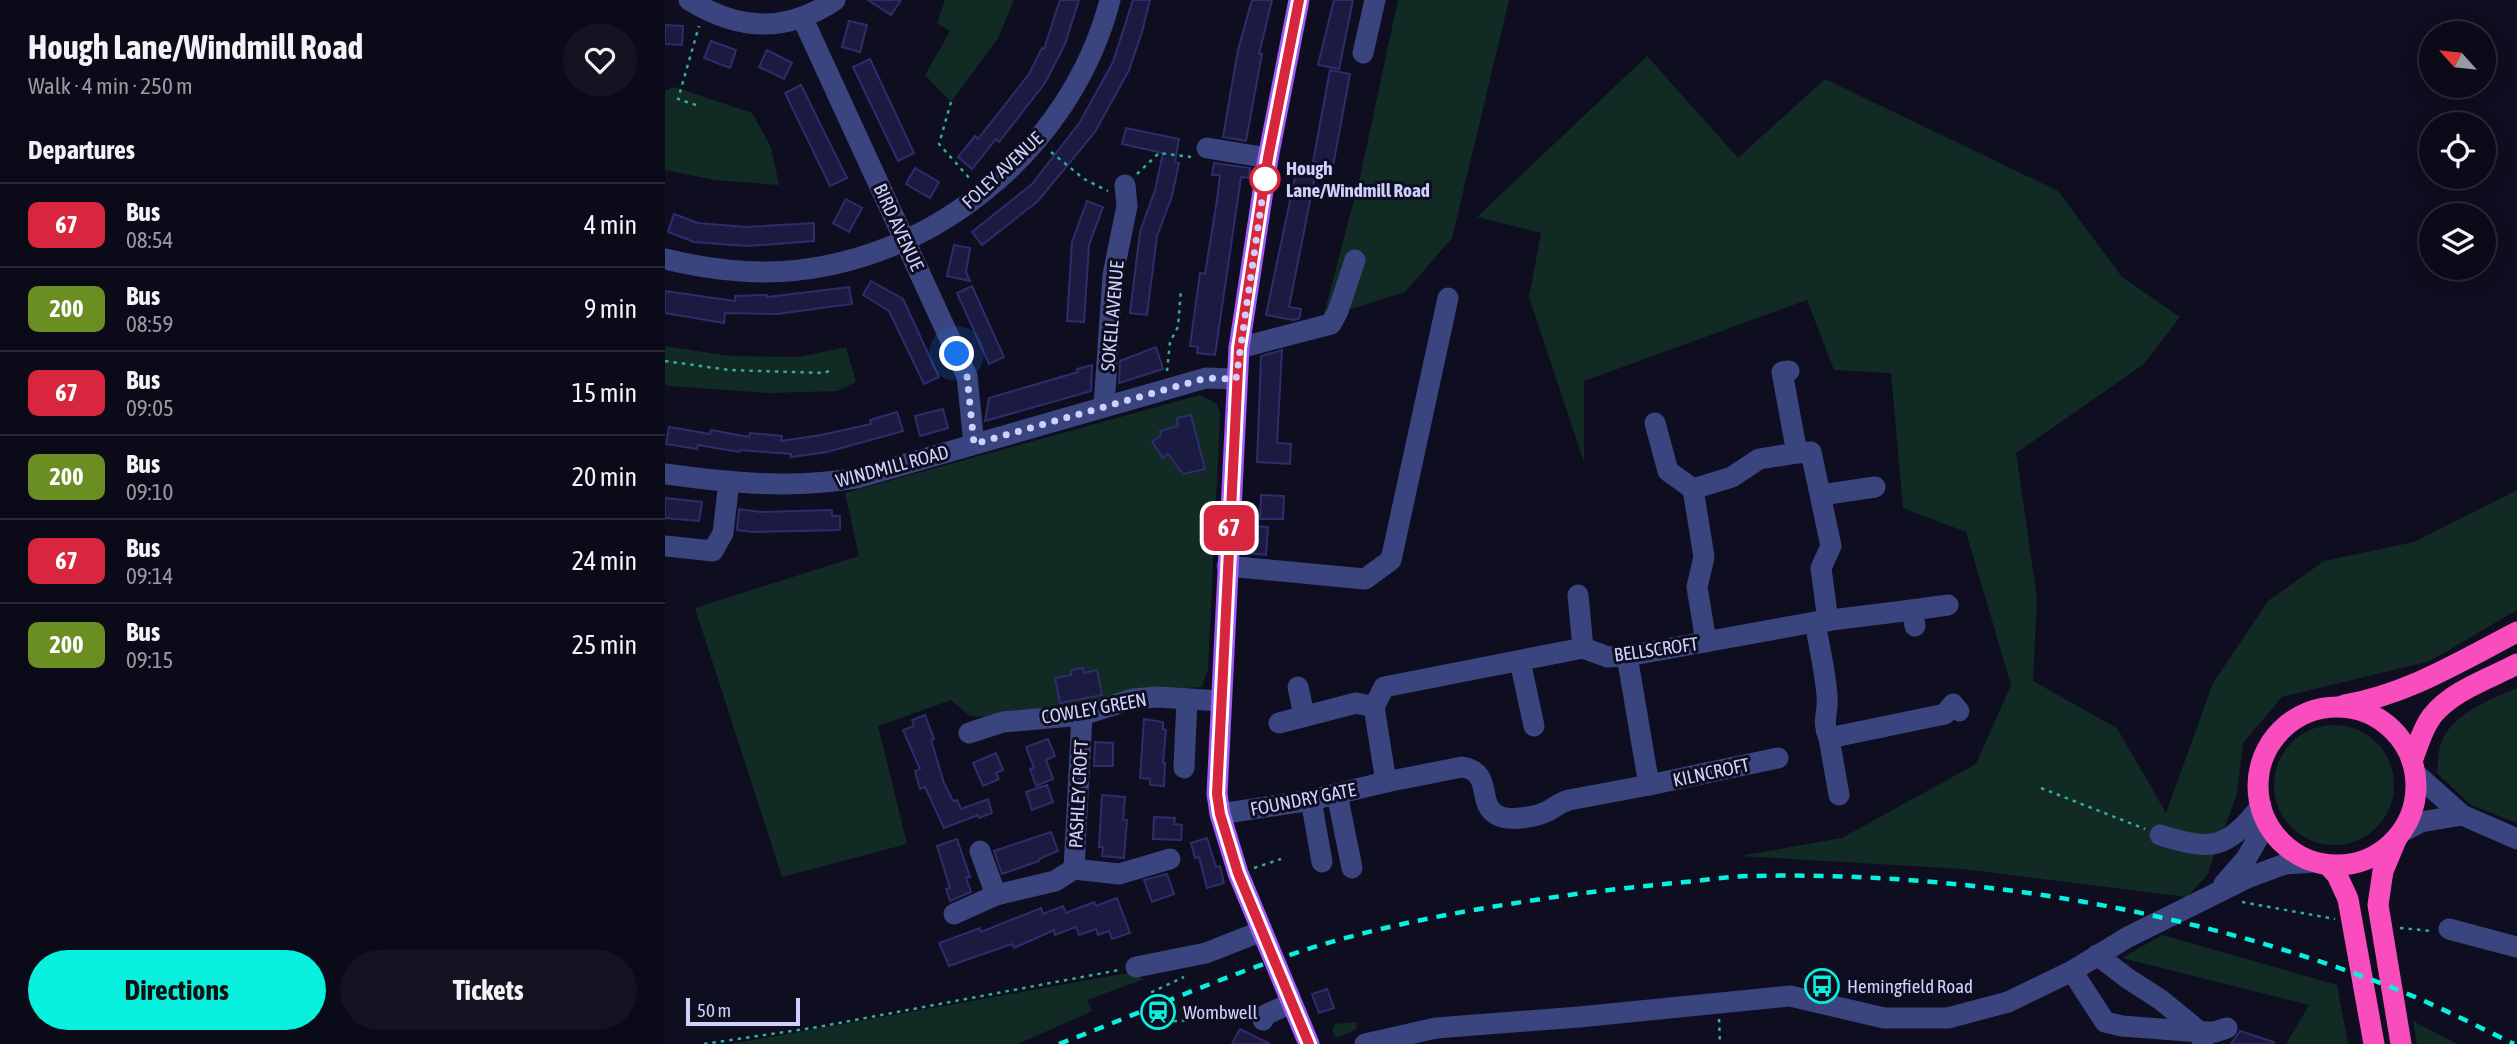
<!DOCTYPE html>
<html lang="en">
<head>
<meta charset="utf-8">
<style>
	body { margin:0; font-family:"Asap Condensed",sans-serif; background:#131321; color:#f1f3f6; height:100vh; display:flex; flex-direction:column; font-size:26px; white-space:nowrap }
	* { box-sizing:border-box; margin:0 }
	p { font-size:23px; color:#999aa2 }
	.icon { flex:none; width:38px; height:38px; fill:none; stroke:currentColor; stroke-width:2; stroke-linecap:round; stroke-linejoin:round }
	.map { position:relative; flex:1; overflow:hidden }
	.sheet { display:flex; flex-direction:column; background:#0a0a18; width:665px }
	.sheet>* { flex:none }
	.badge { padding:0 14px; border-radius:10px; font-size:24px; line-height:46px }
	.needle { width:46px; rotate:297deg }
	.tools { position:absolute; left:1754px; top:21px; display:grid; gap:14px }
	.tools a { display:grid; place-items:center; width:77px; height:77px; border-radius:50%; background:#0a0a18; box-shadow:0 4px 18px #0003,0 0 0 2px #2a2b37; font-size:35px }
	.scale { position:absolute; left:21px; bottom:18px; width:114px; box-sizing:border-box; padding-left:7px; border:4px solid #ced1fd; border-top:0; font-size:19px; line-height:24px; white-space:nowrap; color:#ced1fd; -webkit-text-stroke:5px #0e0e20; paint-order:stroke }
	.you { position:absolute; width:35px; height:35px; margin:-18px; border:5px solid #fff; border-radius:50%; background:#1a73e8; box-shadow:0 0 0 10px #1a73e833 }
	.map>.badge { position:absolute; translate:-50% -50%; box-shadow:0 0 0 4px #fff }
	h2 { padding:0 28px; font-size:26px; line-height:63px }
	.round { display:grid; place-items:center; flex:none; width:74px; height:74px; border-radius:37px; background:#131321 }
	.headline { display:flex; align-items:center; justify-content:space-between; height:119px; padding:0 28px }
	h1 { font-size:33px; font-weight:700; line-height:52px }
	.cta { display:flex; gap:14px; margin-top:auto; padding:14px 28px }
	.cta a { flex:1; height:80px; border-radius:42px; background:#08f0de; color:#111; font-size:28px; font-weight:700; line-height:80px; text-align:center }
	.cta a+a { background:#131321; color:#f1f3f6 }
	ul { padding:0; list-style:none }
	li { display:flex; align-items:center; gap:21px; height:84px; padding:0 28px; border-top:2px solid #2a2b37 }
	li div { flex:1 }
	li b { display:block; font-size:26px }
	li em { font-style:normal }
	li .badge { min-width:77px; font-weight:700; text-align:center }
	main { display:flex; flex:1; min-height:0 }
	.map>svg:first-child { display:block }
	.green { fill:#112a24 }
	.building { fill:#1b1a40; stroke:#2e2d6c; stroke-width:2 }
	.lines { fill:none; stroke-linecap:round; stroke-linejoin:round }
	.path { stroke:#32ae90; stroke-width:2.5; stroke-dasharray:3.5 5; stroke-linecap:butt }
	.minor { stroke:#3a447e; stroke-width:21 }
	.major { stroke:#a159fa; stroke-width:21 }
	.highway { stroke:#f94dbe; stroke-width:21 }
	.rail { stroke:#08f0de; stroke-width:4.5; stroke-dasharray:10 9; stroke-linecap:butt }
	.line-casing { stroke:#fff; stroke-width:16 }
	.line { stroke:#d7263d; stroke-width:10 }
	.walk { stroke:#ced1fd; stroke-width:7; stroke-dasharray:0 12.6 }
	.stop-dot { fill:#fff; stroke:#d7263d; stroke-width:3.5 }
	.labels { text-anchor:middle; stroke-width:6; stroke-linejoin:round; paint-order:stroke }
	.stop-label { font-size:19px; font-weight:bold; fill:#ced1fd; stroke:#0e0e20; text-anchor:start }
	.street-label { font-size:19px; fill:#ced1fd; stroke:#0e0e20 }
	.poi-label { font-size:19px; fill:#ced1fd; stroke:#0e0e20; text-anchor:start }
</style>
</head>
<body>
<main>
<section class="sheet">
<div class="headline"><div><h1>Hough Lane/Windmill Road</h1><p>Walk · 4 min · 250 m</p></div><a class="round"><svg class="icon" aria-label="heart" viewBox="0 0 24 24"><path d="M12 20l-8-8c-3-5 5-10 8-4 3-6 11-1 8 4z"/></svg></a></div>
<h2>Departures</h2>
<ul>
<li><span class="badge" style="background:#d7263d;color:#fff">67</span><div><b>Bus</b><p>08:54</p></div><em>4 min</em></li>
<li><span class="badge" style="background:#6b8e23;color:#fff">200</span><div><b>Bus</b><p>08:59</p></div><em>9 min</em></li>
<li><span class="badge" style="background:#d7263d;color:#fff">67</span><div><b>Bus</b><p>09:05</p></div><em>15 min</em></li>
<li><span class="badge" style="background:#6b8e23;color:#fff">200</span><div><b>Bus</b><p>09:10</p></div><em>20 min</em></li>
<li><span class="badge" style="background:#d7263d;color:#fff">67</span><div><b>Bus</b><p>09:14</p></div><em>24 min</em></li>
<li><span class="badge" style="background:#6b8e23;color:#fff">200</span><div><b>Bus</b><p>09:15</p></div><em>25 min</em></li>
</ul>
<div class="cta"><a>Directions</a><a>Tickets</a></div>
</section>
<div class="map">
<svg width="1852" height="1044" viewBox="0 0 1852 1044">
	<rect width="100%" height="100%" fill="#0e0e20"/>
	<g class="green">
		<polygon points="280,0 349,0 333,38 286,102 260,75 285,31 272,23"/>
		<polygon points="733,0 844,0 787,238 740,292 658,318 696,173"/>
		<polygon points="982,56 1073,158 1160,79 1393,191 1457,277 1515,317 1479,364 1351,453 1372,598 1368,681 1452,728 1501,813 1548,683 1603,601 1659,561 1749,542 1852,490 1852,610 1765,661 1617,697 1578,743 1572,794 1542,875 1522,897 1298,869 1075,856 1177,838 1311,764 1346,685 1301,532 1238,508 1226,373 1169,370 1142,300 919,381 919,462 864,297 876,233 812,217"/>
		<polygon points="9,87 87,113 106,147 114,185 50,180 0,170 0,91"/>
		<polygon points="0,346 65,356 134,357 181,347 191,382 172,391 103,393 6,386 0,385"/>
		<polygon points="535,395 552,404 555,414 543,670 537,687 464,691 418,706 323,717 305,716 286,700 213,726 242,844 117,877 30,608 194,556 180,493"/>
		<path d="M1852 688V823L1806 805 1772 773C1773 765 1773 754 1775 746 1785 714 1824 700 1852 688Z"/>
		<circle cx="1669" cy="785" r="60"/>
		<polygon points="1497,935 1672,985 1683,1044 1621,1044 1644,1005 1457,958"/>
		<polygon points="463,973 479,979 422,1000 427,1011 353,1044 66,1044"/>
		<polygon points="1748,1021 1792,1044 1752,1044"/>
		<polygon points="691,1022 692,1029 671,1038 667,1030 670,1024"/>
	</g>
	<g class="building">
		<polygon points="203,0 236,0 226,15"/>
		<polygon points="395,0 414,0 400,44 380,83 334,142 331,139 307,169 293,157 310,136 313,139 364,74 377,48 379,49"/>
		<polygon points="468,0 485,0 477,32 464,70 430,132 373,201 317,245 307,232 367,184 415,122 448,62"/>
		<polygon points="587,0 607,0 594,54 597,54 581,141 558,137 573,50"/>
		<polygon points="669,0 688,0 674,69 653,65"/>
		<polygon points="184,21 202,25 195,52 177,47"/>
		<polygon points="0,25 18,26 17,45 0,44"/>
		<polygon points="46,41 71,50 65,68 39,58"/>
		<polygon points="102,50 127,63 119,79 94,67"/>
		<polygon points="205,59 249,153 233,161 188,67"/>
		<polygon points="665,70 685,74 668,166 648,162"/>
		<polygon points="136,85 182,178 165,186 120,93"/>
		<polygon points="461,128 514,139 510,162 514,163 507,196 492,236 482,315 465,313 475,232 490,190 498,153 457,144"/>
		<polygon points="549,163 585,168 584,178 576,177 550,355 532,353 533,347 525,346 535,273 540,274 552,200 555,175 547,175"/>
		<polygon points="250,168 274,182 265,198 241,184"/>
		<polygon points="631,172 650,176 624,307 636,309 634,319 628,320 601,315"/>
		<polygon points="181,199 197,208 184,232 168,223"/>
		<polygon points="422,201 438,207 424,245 419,322 402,321 407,242"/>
		<polygon points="9,214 33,223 81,227 149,223 149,241 82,246 29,242 3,232"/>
		<polygon points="289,245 305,248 301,272 305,281 282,276"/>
		<polygon points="206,281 238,299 274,377 259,384 224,311 198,295"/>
		<polygon points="307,286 339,357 324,364 292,293"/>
		<polygon points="184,287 187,304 112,314 60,313 59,323 0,313 0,291 70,301 70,296 102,295 102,297"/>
		<polygon points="491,347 498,369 454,383 455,361"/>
		<polygon points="617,350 612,443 626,444 625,464 592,462 596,356"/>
		<polygon points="427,365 426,391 320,421 324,398 413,372 412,369"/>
		<polygon points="278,409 283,428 255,436 250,416"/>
		<polygon points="232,412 238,431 162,452 126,457 126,454 75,450 74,452 33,445 32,449 1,444 4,427 45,434 46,430 84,437 85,433 117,436 116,441 156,435 206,424 205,420"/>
		<polygon points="526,415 540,469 518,474 503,454 498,458 487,442 496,435 495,431 513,426 512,418"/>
		<polygon points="596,495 619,496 618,519 595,519"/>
		<polygon points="0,498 37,502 34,521 0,518"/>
		<polygon points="74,509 96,512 167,510 167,516 175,516 175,530 87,532 72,530"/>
		<polygon points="585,526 603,527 601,555 583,553"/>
		<polygon points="418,668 419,673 432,670 437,695 395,703 390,678 406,675 406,670"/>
		<polygon points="260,715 269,739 266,740 279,783 288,801 292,800 296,809 323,799 327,813 314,818 313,815 279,828 260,787 255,789 250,771 255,769 238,730 249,726 247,720"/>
		<polygon points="479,719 498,722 498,729 501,730 498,763 500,763 499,786 485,785 485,779 475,778"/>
		<polygon points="383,739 390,756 381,760 388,779 371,786 365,769 369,768 361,747"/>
		<polygon points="430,742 448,743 448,766 429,766"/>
		<polygon points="331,753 338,770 331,773 334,779 318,786 308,763"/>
		<polygon points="382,785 388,802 367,810 361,792"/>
		<polygon points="437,795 460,797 458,820 462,820 459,858 437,856 438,847 434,847"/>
		<polygon points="489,817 510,818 509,824 517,825 516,840 488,839"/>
		<polygon points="386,832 393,851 374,859 374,861 337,874 329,851"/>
		<polygon points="542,838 551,867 555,866 559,883 542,888 534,857 530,858 526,843"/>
		<polygon points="292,839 305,877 301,878 306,892 285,901 281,889 285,888 272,846"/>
		<polygon points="502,874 509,894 487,902 479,880"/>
		<polygon points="452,898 465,933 447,939 444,931 433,935 431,929 414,935 411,927 390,935 389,930 349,948 347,944 284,966 274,943 315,928 316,932 376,908 378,914 398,906 401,913 429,902 431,906"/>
		<polygon points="662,989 669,1008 654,1013 647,994"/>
		<polygon points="575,1029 605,1044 567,1044"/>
		<polygon points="1575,1031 1609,1042 1608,1044 1566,1044"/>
	</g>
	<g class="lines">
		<g class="path">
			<polyline points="286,102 274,144 306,180"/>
			<polyline points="31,105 13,99 34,26"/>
			<polyline points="386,152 419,179 443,191"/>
			<polyline points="472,174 494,153 526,157"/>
			<polyline points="0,361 64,370 159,373 164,371"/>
			<polyline points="502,371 505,342 513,327 516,289"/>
			<polyline points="1376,788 1480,829"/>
			<polyline points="589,868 616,859"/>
			<polyline points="1577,902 1670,919"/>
			<polyline points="1735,928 1767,931"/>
			<polyline points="487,1000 485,993 519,977"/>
			<polyline points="1054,1019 1055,1044"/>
			<polyline points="483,1023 556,1018 584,1008"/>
			<polyline points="39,1044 153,1027 454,970"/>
		</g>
		<g class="minor">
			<path d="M24 0C73 30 120 34 170 0"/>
			<polyline points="137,17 302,376 309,444"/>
			<polyline points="698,53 710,0"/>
			<polyline points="542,148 603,158"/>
			<path d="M0 259C33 267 66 272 100 272 259 271 406 152 445 0"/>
			<polyline points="574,348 666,324 673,311 690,260"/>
			<polyline points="439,406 448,275 462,206 460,185"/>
			<polyline points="990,423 1003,471 1028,489"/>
			<polyline points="1132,453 1146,452 1166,546 1156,568 1163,621"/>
			<path d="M0 474C64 483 128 489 192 478L541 378 571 379"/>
			<polyline points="1028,489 1067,477 1094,459 1132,453 1117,372 1124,371"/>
			<polyline points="1028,489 1039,557 1032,587 1041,642"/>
			<polyline points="1156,495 1210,487"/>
			<polyline points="0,546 48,551 58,533 64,482"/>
			<polyline points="562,566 700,579 726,560 783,298"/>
			<polyline points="913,595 918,648"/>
			<polyline points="1247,610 1283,605"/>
			<path d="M1150 622C1154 646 1160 670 1162 695 1164 712 1156 721 1164 738"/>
			<polyline points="962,656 984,785 1113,758"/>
			<polyline points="855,661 869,726"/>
			<polyline points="633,687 639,715"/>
			<polyline points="709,707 719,687 918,648 943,657 962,656 1150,622 1247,610 1250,626"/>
			<polyline points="614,723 691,703 709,707"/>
			<polyline points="304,733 338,722 417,715 468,699 493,697 556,701"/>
			<polyline points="519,768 522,699"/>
			<polyline points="1750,773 1797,815 1852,839"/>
			<path d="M721 782 797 767C829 772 811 804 832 815 844 822 872 817 885 810 891 806 896 802 904 800 930 795 957 790 984 785"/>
			<polyline points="672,794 687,868"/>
			<polyline points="1174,795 1164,738 1280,714 1288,704 1294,711"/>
			<polyline points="646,800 657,862"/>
			<polyline points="555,814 646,800 721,782 709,707"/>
			<polyline points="1737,832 1756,822 1797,815"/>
			<path d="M1495 835C1547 851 1561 850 1596 806"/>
			<polyline points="315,851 331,895 390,881 409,869"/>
			<polyline points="409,869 417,715"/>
			<polyline points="409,869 454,874 505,859"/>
			<polyline points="1559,884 1581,859 1602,822"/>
			<polyline points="289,914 331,895"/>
			<polyline points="1784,929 1852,947"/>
			<polyline points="1432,955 1462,978 1496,1000 1535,1032 1550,1032 1562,1028"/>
			<polyline points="471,967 541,953 597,931"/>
			<polyline points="1407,971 1440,1022 1457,1026 1535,1032 1538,1044"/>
			<polyline points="598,1020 600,1015 626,1003"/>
			<polyline points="700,1044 771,1028 914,1017 1125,996 1219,1018 1283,1018 1343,1002 1407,971 1463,937 1582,878 1620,864 1649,862"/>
		</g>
		<polyline class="major" points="634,0 603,158 574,348 552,794 555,814 573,873 644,1044"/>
		<g class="highway">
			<path d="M1679 705C1741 695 1796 661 1852 632"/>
			<circle cx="1672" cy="786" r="79"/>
			<path d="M1747 761C1753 746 1757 729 1767 716 1788 690 1824 679 1852 664"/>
			<polyline points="1731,840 1718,871 1713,905 1736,1044"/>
			<polyline points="1663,865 1672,875 1683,899 1709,1044"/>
		</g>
		<path class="rail" d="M394 1044C481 1011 567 972 656 945 726 924 798 911 870 900 920 892 970 887 1020 882 1043 880 1066 876 1088 876 1296 871 1523 909 1718 984 1763 1001 1806 1023 1849 1044"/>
	</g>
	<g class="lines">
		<g class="line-casing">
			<polyline id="line" points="634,0 603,158 574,348 552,794 555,814 573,873 644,1044"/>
		</g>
		<use href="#line" class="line"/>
		<polyline class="walk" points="292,354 302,376 309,444 541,378 571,379 600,179"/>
	</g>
	<defs>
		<g id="bus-ring" transform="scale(1.75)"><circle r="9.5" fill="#0e0e20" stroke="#08f0de" stroke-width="1.5"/><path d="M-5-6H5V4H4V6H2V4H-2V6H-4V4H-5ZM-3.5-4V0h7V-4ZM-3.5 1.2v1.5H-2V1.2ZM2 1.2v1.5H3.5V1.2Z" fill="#08f0de"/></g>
		<g id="station-ring" transform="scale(1.75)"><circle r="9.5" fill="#0e0e20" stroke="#08f0de" stroke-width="1.5"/><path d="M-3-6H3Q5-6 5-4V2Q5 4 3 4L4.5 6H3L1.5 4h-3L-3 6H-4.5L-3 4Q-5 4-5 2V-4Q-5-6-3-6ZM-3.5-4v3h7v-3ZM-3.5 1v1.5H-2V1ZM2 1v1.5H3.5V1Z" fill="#08f0de"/></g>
	</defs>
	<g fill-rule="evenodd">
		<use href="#bus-ring" x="1157" y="986"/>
		<use href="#station-ring" x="493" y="1012"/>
	</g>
	<circle class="stop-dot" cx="600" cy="179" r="14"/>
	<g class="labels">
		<g class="stop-label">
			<text x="621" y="175">Hough<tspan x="621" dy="22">Lane/Windmill Road</tspan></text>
		</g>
		<g class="street-label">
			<text transform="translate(337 170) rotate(-43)" y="7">FOLEY AVENUE</text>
			<text transform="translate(234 227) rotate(65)" y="7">BIRD AVENUE</text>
			<text transform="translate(447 316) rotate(-85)" y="7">SOKELL AVENUE</text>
			<text transform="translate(227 466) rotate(-15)" y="7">WINDMILL ROAD</text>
			<text transform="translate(991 649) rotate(-8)" y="7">BELLSCROFT</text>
			<text transform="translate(429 708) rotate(-10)" y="7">COWLEY GREEN</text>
			<text transform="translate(1046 772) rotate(-12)" y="7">KILNCROFT</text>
			<text transform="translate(413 794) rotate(-87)" y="7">PASHLEY CROFT</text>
			<text transform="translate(638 799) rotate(-11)" y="7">FOUNDRY GATE</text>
		</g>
		<g class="poi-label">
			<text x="1182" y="993">Hemingfield Road</text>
			<text x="518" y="1019">Wombwell</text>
		</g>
	</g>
</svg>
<div class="tools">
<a><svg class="needle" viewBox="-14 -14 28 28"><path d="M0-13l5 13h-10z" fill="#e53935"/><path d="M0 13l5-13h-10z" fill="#999aa2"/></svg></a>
<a><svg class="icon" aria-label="locate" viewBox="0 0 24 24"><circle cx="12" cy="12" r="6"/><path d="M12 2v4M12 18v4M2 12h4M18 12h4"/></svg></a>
<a><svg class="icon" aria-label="layers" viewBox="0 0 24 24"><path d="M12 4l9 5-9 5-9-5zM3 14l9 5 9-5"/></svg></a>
</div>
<div class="scale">50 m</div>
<div class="you" style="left:292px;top:354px"></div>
<b class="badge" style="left:564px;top:528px;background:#d7263d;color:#fff">67</b>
</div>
</main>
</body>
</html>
